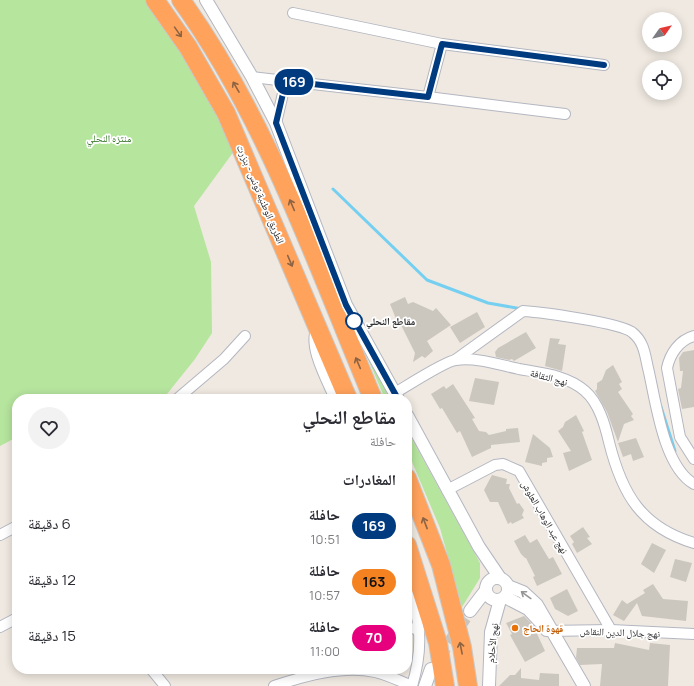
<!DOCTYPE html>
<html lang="ar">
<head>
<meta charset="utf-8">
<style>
	body { margin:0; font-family:Manrope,"Noto Naskh Arabic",sans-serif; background:#f2f2f3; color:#2b2b33; direction:rtl; height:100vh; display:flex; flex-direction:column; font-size:15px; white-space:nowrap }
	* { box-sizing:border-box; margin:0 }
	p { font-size:13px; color:#7c7c81 }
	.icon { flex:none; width:22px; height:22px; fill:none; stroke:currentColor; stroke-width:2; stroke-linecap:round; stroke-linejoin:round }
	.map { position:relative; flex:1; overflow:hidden; direction:ltr }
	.drawer { position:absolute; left:12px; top:394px; width:400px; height:280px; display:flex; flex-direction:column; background:#fff; border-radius:16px; box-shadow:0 2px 10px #0003; direction:rtl }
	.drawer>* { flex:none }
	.badge { padding:0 8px; border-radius:13px; font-size:14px; line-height:26px }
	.needle { width:26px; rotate:56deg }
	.fabs { position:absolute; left:642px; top:12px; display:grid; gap:8px }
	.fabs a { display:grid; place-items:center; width:40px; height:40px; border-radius:50%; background:#fff; box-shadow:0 2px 10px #0003; font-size:20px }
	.map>.badge { position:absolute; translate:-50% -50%; box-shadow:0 0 0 2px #fff }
	h2 { padding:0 16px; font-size:15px; line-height:36px }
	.round { display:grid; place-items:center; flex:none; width:42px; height:42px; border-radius:21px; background:#f2f2f3 }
	.overview { display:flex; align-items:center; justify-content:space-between; height:68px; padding:0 16px }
	h1 { font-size:19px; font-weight:700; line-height:30px }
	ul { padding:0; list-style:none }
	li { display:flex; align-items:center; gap:12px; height:56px; padding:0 16px }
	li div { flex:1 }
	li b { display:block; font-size:15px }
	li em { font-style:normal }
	li .badge { min-width:44px; font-weight:700; text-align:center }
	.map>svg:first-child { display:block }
	.green { fill:#b6e59e }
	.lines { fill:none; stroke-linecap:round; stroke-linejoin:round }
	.stream { stroke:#75cff0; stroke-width:3 }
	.building { fill:#cbc7bf }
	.tertiary-tunnel { stroke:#c8c4bd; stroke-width:12; stroke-dasharray:12 6; stroke-linecap:butt }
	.minor-casing { stroke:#b4b7c1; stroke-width:12 }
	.tertiary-casing { stroke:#b4b7c1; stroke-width:14 }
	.motorway-casing { stroke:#c9c9c9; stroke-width:20 }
	.minor { stroke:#fff; stroke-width:10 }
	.tertiary { stroke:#fff; stroke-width:12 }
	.motorway { stroke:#ffa35c; stroke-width:18 }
	.oneway { stroke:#8c6343 }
	.oneway2 { stroke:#969696 }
	.line-casing { stroke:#fff; stroke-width:9 }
	.line { stroke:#003b80; stroke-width:6 }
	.stop-dot { fill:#fff; stroke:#003b80; stroke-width:2 }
	.food-dot { fill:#e8710a; stroke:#fff; stroke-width:1.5 }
	.labels { text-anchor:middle; stroke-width:3.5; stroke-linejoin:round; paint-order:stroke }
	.park-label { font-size:10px; fill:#2c6e1b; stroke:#fff }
	.street-label { font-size:10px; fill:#2e2e2e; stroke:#fff }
	.stop-label { font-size:10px; font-weight:bold; fill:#2e2e2e; stroke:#fff; text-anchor:start }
	.food-label { font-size:10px; font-weight:bold; fill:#c56008; stroke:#fff; text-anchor:start }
</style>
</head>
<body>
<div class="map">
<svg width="694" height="686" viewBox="0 0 694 686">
	<rect width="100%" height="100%" fill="#efe9e1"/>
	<g class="green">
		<polygon points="0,0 147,0 184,49 237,147 194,206 211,262 212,333 195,359 163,399 17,399 17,437 0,446"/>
		<polygon points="365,352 390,399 385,399"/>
		<polygon points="407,430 480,563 480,578 462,607 440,528 407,450"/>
	</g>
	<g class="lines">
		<g class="stream">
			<polyline points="333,189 427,280 488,303 522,309"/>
			<polyline points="661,407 675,451"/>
		</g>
	</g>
	<g class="building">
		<polygon points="405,297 408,304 413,302 433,311 436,308 451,325 427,341 433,351 425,358 422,356 413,362 415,353 401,325 399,326 390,304"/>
		<polygon points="477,312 485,327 460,343 450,327"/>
		<polygon points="526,332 536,348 514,361 512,359 509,360 496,357 495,352 498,348"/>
		<polygon points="550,338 560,339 558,344 566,345 562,371 545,366"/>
		<polygon points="694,350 694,407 682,409 678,389 681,388 683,371 680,371 679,358 683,352"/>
		<polygon points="613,365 622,382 619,384 622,389 618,392 633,414 631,416 634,420 624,424 618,442 607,412 595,391 597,389 597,383 602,380 606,370"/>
		<polygon points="475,378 499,382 494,405 469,401"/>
		<polygon points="453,384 475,418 472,419 479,431 486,432 489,435 506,431 506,429 518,428 520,442 491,445 491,448 472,457 460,431 457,433 442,408 440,409 431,394 444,386 446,389"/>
		<polygon points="576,415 584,431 582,432 592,460 569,471 563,453 571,451 558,431 563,427 565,422"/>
		<polygon points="533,434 550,448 553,457 547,458 547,462 542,463 542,466 525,462"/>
		<polygon points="636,438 644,457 633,461 631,454 623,457 618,443"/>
		<polygon points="492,475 507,479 506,484 510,484 509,488 517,504 519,503 524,510 522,515 524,518 512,524 511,522 508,524 498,502 490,502 484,490"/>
		<polygon points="583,527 590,537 587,538 592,544 577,553 572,544 574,542 570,536"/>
		<polygon points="525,535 530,543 537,539 549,559 553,557 562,574 537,586 533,577 535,576 526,558 525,558 521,554 514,541"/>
		<polygon points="652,543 666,550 654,573 641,564"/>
		<polygon points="675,559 692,563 686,582 670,577"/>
		<polygon points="653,584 663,599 688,601 686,621 642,616 637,603 624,621 613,615 622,600 627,604 645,593 643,590"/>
		<polygon points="567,589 578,611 568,616 555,609 550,598"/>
		<polygon points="524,616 533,625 545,651 525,662 510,635 512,634 506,623"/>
		<polygon points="615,643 649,650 650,643 670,645 668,686 600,686 602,664 580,665 576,658 577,648 614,648"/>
		<polygon points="521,668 521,678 539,680 540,673 559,674 559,686 499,686 510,675 515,675"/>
	</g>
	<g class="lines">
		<polyline class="tertiary-tunnel" points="439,658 470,611"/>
		<g class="minor-casing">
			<g id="minor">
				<polyline points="442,44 604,65"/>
				<polyline points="252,77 286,81"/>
				<polyline points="428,97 565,114"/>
				<polyline points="276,123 286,81 428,97 442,44 293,13"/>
				<path d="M317 329C307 345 328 382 335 399"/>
				<path d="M694 336C679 340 670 354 667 368L680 437 694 459"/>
				<path d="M455 360 523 311C540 312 623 323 633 333 644 342 645 355 648 368 656 401 663 466 694 484"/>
				<path d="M395 393C407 386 445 361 456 360 476 357 500 365 519 369 541 373 567 375 585 391 599 403 605 425 609 442 622 494 641 527 694 543"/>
				<polyline points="177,399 224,359 245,336"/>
				<polyline points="447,490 495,465 503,464 519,471 611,630"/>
				<polyline points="0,535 17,526"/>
				<path d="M407 577C419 619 425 643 412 686"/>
				<polyline points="0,627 17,618"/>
				<polyline points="407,627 419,630"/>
				<polyline points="546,631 611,630 694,634"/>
				<polyline points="151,669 165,686"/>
				<path d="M274 686C304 676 343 665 375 672 388 675 400 681 412 686"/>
			</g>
		</g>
		<g class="tertiary-casing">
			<g id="tertiary">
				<polyline points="206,0 252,77 276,123 346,305 398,399"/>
				<polyline points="407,415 479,547 500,578"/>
				<circle cx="497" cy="589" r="11"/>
				<polyline points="508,586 523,592 537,605 584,686"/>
				<polyline points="505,597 528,609 542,624"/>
				<polyline points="470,611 486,590"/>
				<polyline points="425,686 431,669"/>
				<polyline points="489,686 491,632 500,600"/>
			</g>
		</g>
		<g class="motorway-casing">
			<g id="motorway">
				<polyline points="155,0 188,47 226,113 348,399"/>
				<path d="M181 0C268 121 316 264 373 399"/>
				<polyline points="407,478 441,565 462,647 468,686"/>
				<polyline points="407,545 438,643 445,686"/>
			</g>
		</g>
		<use href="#minor" class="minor"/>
		<use href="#tertiary" class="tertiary"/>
		<use href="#motorway" class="motorway"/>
	</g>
	<defs><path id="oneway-shaft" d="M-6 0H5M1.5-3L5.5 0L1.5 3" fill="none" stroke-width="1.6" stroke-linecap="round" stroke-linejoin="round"/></defs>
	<g class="oneway">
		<use href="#oneway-shaft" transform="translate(178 32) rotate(55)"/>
		<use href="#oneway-shaft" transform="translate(236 87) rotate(-120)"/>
		<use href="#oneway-shaft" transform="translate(292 205) rotate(-113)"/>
		<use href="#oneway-shaft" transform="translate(290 261) rotate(67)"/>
		<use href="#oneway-shaft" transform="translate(358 363) rotate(-113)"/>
		<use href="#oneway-shaft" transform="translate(425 523) rotate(-111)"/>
		<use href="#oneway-shaft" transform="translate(461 648) rotate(-101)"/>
	</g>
	<use class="oneway2" href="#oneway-shaft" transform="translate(526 595) rotate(-144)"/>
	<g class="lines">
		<g class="line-casing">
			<polyline id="line" points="398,399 346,305 276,123 286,81 428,97 442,44 604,65"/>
		</g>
		<use href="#line" class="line"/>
	</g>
	<circle class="stop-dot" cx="354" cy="321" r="8"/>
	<circle class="food-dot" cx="515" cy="628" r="4"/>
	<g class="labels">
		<g class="park-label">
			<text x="109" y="142">منتزه النحلي</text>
		</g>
		<g class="street-label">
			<text transform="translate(261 194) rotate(67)" y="4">الطريق الوطنية تونس - بنزرت</text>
			<text transform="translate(549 377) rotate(15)" y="4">نهج الثقافة</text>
			<text transform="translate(545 517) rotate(60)" y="4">نهج عبد الوهاب العلوش</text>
			<text transform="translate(620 632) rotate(2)" y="4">نهج جلال الدين النقاش</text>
			<text transform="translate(492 643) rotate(-84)" y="4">نهج الأحلام</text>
		</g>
		<g class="stop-label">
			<text x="366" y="325">مقاطع النحلي</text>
		</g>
		<g class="food-label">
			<text x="523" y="632">قهوة الحاج</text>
		</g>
	</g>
</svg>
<div class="fabs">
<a><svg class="needle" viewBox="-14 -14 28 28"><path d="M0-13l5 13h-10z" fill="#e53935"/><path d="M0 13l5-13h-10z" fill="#7c7c81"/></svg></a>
<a><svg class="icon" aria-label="locate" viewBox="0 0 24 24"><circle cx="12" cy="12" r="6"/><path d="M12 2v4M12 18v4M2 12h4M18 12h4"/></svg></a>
</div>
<b class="badge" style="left:294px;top:82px;background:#003b80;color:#fff">169</b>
<section class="drawer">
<div class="overview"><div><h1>مقاطع النحلي</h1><p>حافلة</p></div><a class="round"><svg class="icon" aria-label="heart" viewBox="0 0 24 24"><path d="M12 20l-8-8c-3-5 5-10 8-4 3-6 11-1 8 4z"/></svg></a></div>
<h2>المغادرات</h2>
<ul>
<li><span class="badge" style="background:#003b80;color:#fff">169</span><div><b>حافلة</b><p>10:51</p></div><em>6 دقيقة</em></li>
<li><span class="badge" style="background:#f58220;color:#111">163</span><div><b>حافلة</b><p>10:57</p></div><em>12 دقيقة</em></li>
<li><span class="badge" style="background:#e6007e;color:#fff">70</span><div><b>حافلة</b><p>11:00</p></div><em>15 دقيقة</em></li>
</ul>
</section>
</div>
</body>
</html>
